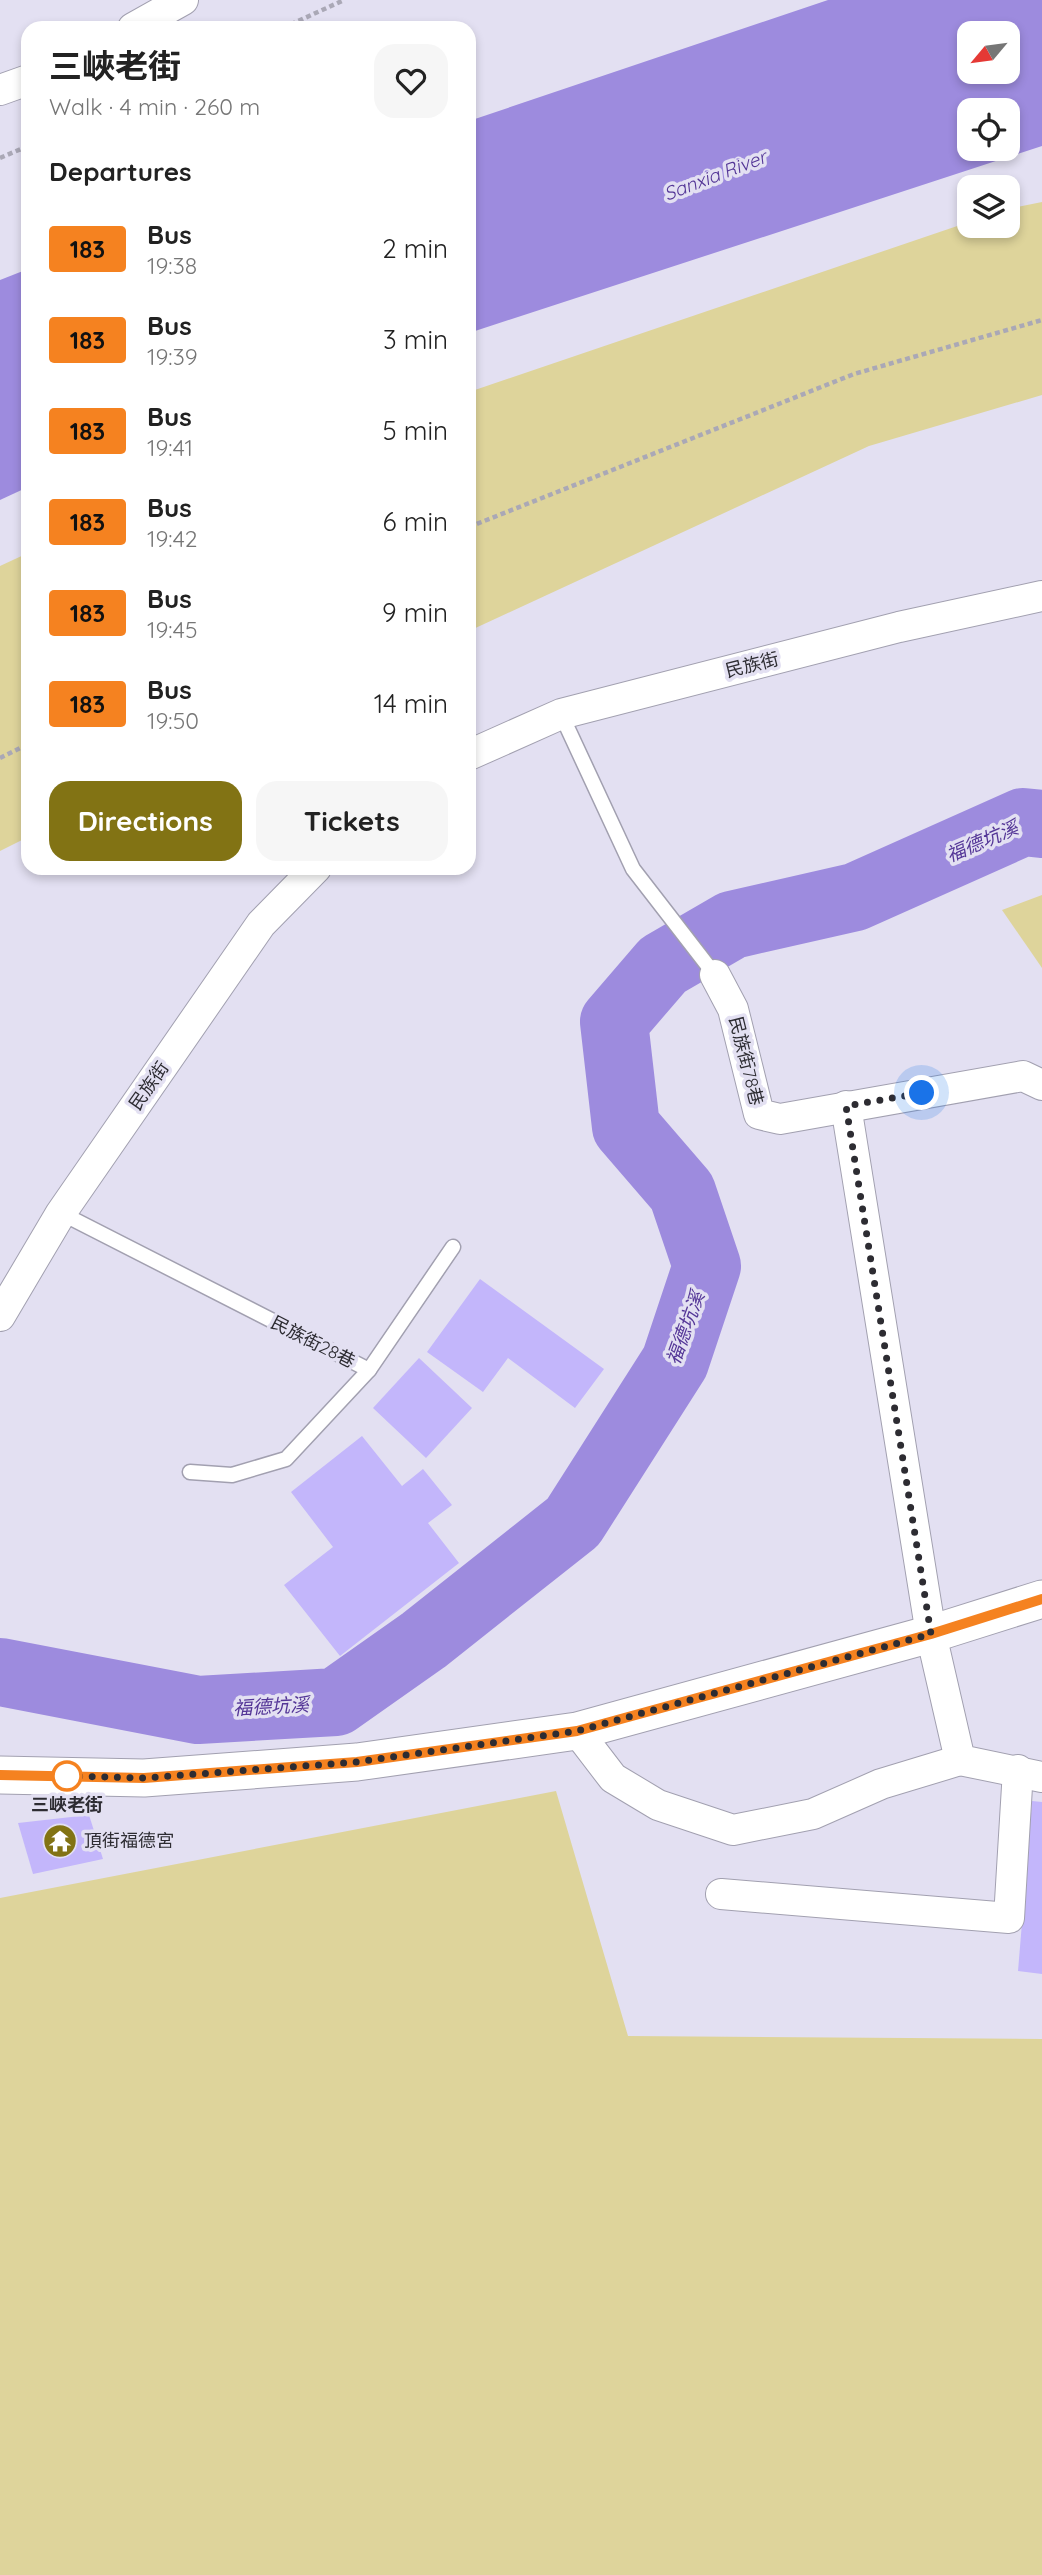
<!DOCTYPE html>
<html lang="en">
<head>
<meta charset="utf-8">
<style>
	body { margin:0; font-family:Quicksand,"Noto Sans TC",sans-serif; background:#f6f6f6; color:#222; height:100vh; display:flex; flex-direction:column; font-size:26px; white-space:nowrap }
	* { box-sizing:border-box; margin:0 }
	p { font-size:23px; color:#767676 }
	.icon { flex:none; width:38px; height:38px; fill:none; stroke:currentColor; stroke-width:2; stroke-linecap:round; stroke-linejoin:round }
	.map { position:relative; flex:1; overflow:hidden }
	.drawer { position:absolute; left:21px; top:21px; width:455px; height:854px; display:flex; flex-direction:column; background:#fff; border-radius:21px; box-shadow:0 4px 10px #0003 }
	.drawer>* { flex:none }
	.badge { padding:0 14px; border-radius:5px; font-size:24px; line-height:46px }
	.needle { width:46px; rotate:241deg }
	.controls { position:absolute; left:957px; top:21px; display:grid; gap:14px }
	.controls a { display:grid; place-items:center; width:63px; height:63px; border-radius:14px; background:#fff; box-shadow:0 4px 10px #0003; font-size:35px }
	.you { position:absolute; width:35px; height:35px; margin:-18px; border:5px solid #fff; border-radius:50%; background:#1a73e8; box-shadow:0 0 0 10px #1a73e833 }
	.map>.badge { position:absolute; translate:-50% -50%; box-shadow:0 0 0 4px #fff }
	h2 { padding:0 28px; font-size:26px; line-height:63px }
	.round { display:grid; place-items:center; flex:none; width:74px; height:74px; border-radius:21px; background:#f6f6f6 }
	.summary { display:flex; align-items:center; justify-content:space-between; height:119px; padding:0 28px }
	h1 { font-size:33px; font-weight:700; line-height:52px }
	.cta { display:flex; gap:14px; margin-top:auto; padding:14px 28px }
	.cta a { flex:1; height:80px; border-radius:21px; background:#827314; color:#fff; font-size:28px; font-weight:700; line-height:80px; text-align:center }
	.cta a+a { background:#f6f6f6; color:#222 }
	ul { padding:0; list-style:none }
	li { display:flex; align-items:center; gap:21px; height:91px; padding:0 28px }
	li div { flex:1 }
	li b { display:block; font-size:26px }
	li em { font-style:normal }
	li .badge { min-width:77px; font-weight:700; text-align:center }
	.map>svg:first-child { display:block }
	.green { fill:#ded49b }
	.water { fill:#9d8bde; fill-rule:evenodd }
	.lines { fill:none; stroke-linecap:round; stroke-linejoin:round }
	.river { stroke:#9d8bde; stroke-width:68 }
	.building { fill:#c3b6fb }
	.service-casing { stroke:#a2a0b0; stroke-width:17 }
	.minor-casing { stroke:#a2a0b0; stroke-width:32 }
	.tertiary-casing { stroke:#a2a0b0; stroke-width:39 }
	.path { stroke:#aaa8b6; stroke-width:4.5; stroke-dasharray:5 3.5; stroke-linecap:butt }
	.service { stroke:#fff; stroke-width:14 }
	.minor { stroke:#fff; stroke-width:30 }
	.tertiary { stroke:#fff; stroke-width:37 }
	.line-casing { stroke:#fff; stroke-width:16 }
	.line { stroke:#f58220; stroke-width:10 }
	.walk { stroke:#2d2c32; stroke-width:7; stroke-dasharray:0 12.6 }
	.stop-dot { fill:#fff; stroke:#f58220; stroke-width:3.5 }
	.labels { text-anchor:middle; stroke-width:7; stroke-linejoin:round; paint-order:stroke }
	.street-label { font-size:18px; fill:#2d2c32; stroke:#e3e0f2 }
	.stop-label { font-size:18px; font-weight:bold; fill:#2d2c32; stroke:#e3e0f2 }
	.poi-label { font-size:18px; fill:#2d2c32; stroke:#e3e0f2; text-anchor:start }
	.water-label { font-size:19px; font-style:italic; fill:#543697; stroke:#e3e0f2 }
</style>
</head>
<body>
<div class="map">
<svg width="1042" height="2575" viewBox="0 0 1042 2575">
	<rect width="100%" height="100%" fill="#e3e0f2"/>
	<g class="green">
		<polygon points="1042,202 1042,395 869,446 469,631 469,392 969,222 970,226 1008,226 1008,209"/>
		<polygon points="28,553 28,837 0,851 0,566"/>
		<polygon points="1042,895 1042,968 1002,910"/>
		<polygon points="556,1791 628,2036 1042,2039 1042,2575 0,2575 0,1898"/>
	</g>
	<g class="water">
		<path d="M828 0H1042V146L469 333V121ZM970 33H1008V72H970ZM970 110H1008V149H970Z"/>
		<polygon points="28,269 28,487 0,500 0,280"/>
	</g>
	<g class="lines">
		<polyline class="river" points="0,1672 198,1710 336,1702 424,1640 573,1522 675,1362 707,1266 682,1192 626,1127 614,1022 663,965 732,925 855,897 1023,822 1042,824"/>
	</g>
	<g class="building">
		<polygon points="480,1279 604,1369 575,1408 508,1358 483,1392 427,1352"/>
		<polygon points="419,1358 472,1408 426,1458 373,1408"/>
		<polygon points="362,1436 402,1486 423,1469 452,1505 428,1523 459,1563 340,1656 284,1585 333,1547 291,1492"/>
		<polygon points="1032,1801 1042,1802 1042,1974 1018,1971"/>
		<polygon points="89,1815 103,1859 33,1874 18,1823"/>
	</g>
	<g class="lines">
		<g class="service-casing">
			<g id="service">
				<polyline points="561,714 633,869 715,975"/>
				<polyline points="61,1213 369,1370 286,1459 232,1475 190,1472"/>
				<polyline points="369,1370 453,1247"/>
			</g>
		</g>
		<g class="minor-casing">
			<g id="minor">
				<polyline points="133,28 183,0"/>
				<polyline points="0,90 28,80"/>
				<polyline points="469,755 561,714 899,627 1042,596"/>
				<polyline points="715,975 733,1009 759,1114 780,1119 1023,1076 1042,1085"/>
				<polyline points="846,1106 931,1634 960,1760 1042,1777"/>
				<polyline points="0,1316 61,1213 261,924 316,868"/>
				<polyline points="577,1731 613,1778 658,1805 733,1830 813,1814 881,1784 960,1760"/>
				<polyline points="721,1894 1009,1918 1018,1770"/>
			</g>
		</g>
		<g class="tertiary-casing">
			<polyline id="tertiary" points="0,1775 144,1778 357,1762 577,1731 931,1634 1042,1599"/>
		</g>
		<g class="path">
			<polyline points="283,28 344,0"/>
			<polyline points="0,158 28,146"/>
			<polyline points="469,527 854,374 1042,320"/>
			<polyline points="0,758 28,744"/>
		</g>
		<use href="#service" class="service"/>
		<use href="#minor" class="minor"/>
		<use href="#tertiary" class="tertiary"/>
	</g>
	<g class="lines">
		<g class="line-casing">
			<polyline id="line" points="0,1775 144,1778 357,1762 577,1731 931,1634 1042,1599"/>
		</g>
		<use href="#line" class="line"/>
		<polyline class="walk" points="67,1776 144,1778 357,1762 577,1731 931,1634 846,1106 922,1093"/>
	</g>
	<defs>
		<g id="temple-disc" transform="scale(1.75)"><circle r="9.5" fill="#827314" stroke="#e3e0f2"/><path d="M0-6L5-2H3V0L6.5 2.5H4V6H1.5V3h-3V6H-4V2.5H-6.5L-3 0V-2H-5Z" fill="#fff"/></g>
	</defs>
	<g fill-rule="evenodd">
		<use href="#temple-disc" x="60" y="1841"/>
	</g>
	<circle class="stop-dot" cx="67" cy="1776" r="14"/>
	<g class="labels">
		<g class="street-label">
			<text transform="translate(752 665) rotate(-14)" y="6">民族街</text>
			<text transform="translate(746 1061) rotate(76)" y="6">民族街78巷</text>
			<text transform="translate(149 1086) rotate(-55)" y="6">民族街</text>
			<text transform="translate(313 1342) rotate(27)" y="6">民族街28巷</text>
		</g>
		<g class="stop-label">
			<text x="67" y="1811">三峽老街</text>
		</g>
		<g class="poi-label">
			<text x="84" y="1847">頂街福德宮</text>
		</g>
		<g class="water-label">
			<text transform="translate(715 175) rotate(-21)" y="7">Sanxia River</text>
			<text transform="translate(982 841) rotate(-23)" y="7">福德坑溪</text>
			<text transform="translate(685 1328) rotate(-70)" y="7">福德坑溪</text>
			<text transform="translate(271 1706) rotate(-3)" y="7">福德坑溪</text>
		</g>
	</g>
</svg>
<div class="controls">
<a><svg class="needle" viewBox="-14 -14 28 28"><path d="M0-13l5 13h-10z" fill="#e53935"/><path d="M0 13l5-13h-10z" fill="#767676"/></svg></a>
<a><svg class="icon" aria-label="locate" viewBox="0 0 24 24"><circle cx="12" cy="12" r="6"/><path d="M12 2v4M12 18v4M2 12h4M18 12h4"/></svg></a>
<a><svg class="icon" aria-label="layers" viewBox="0 0 24 24"><path d="M12 4l9 5-9 5-9-5zM3 14l9 5 9-5"/></svg></a>
</div>
<div class="you" style="left:922px;top:1093px"></div>
<section class="drawer">
<div class="summary"><div><h1>三峽老街</h1><p>Walk · 4 min · 260 m</p></div><a class="round"><svg class="icon" aria-label="heart" viewBox="0 0 24 24"><path d="M12 20l-8-8c-3-5 5-10 8-4 3-6 11-1 8 4z"/></svg></a></div>
<h2>Departures</h2>
<ul>
<li><span class="badge" style="background:#f58220;color:#111">183</span><div><b>Bus</b><p>19:38</p></div><em>2 min</em></li>
<li><span class="badge" style="background:#f58220;color:#111">183</span><div><b>Bus</b><p>19:39</p></div><em>3 min</em></li>
<li><span class="badge" style="background:#f58220;color:#111">183</span><div><b>Bus</b><p>19:41</p></div><em>5 min</em></li>
<li><span class="badge" style="background:#f58220;color:#111">183</span><div><b>Bus</b><p>19:42</p></div><em>6 min</em></li>
<li><span class="badge" style="background:#f58220;color:#111">183</span><div><b>Bus</b><p>19:45</p></div><em>9 min</em></li>
<li><span class="badge" style="background:#f58220;color:#111">183</span><div><b>Bus</b><p>19:50</p></div><em>14 min</em></li>
</ul>
<div class="cta"><a>Directions</a><a>Tickets</a></div>
</section>
</div>
</body>
</html>
